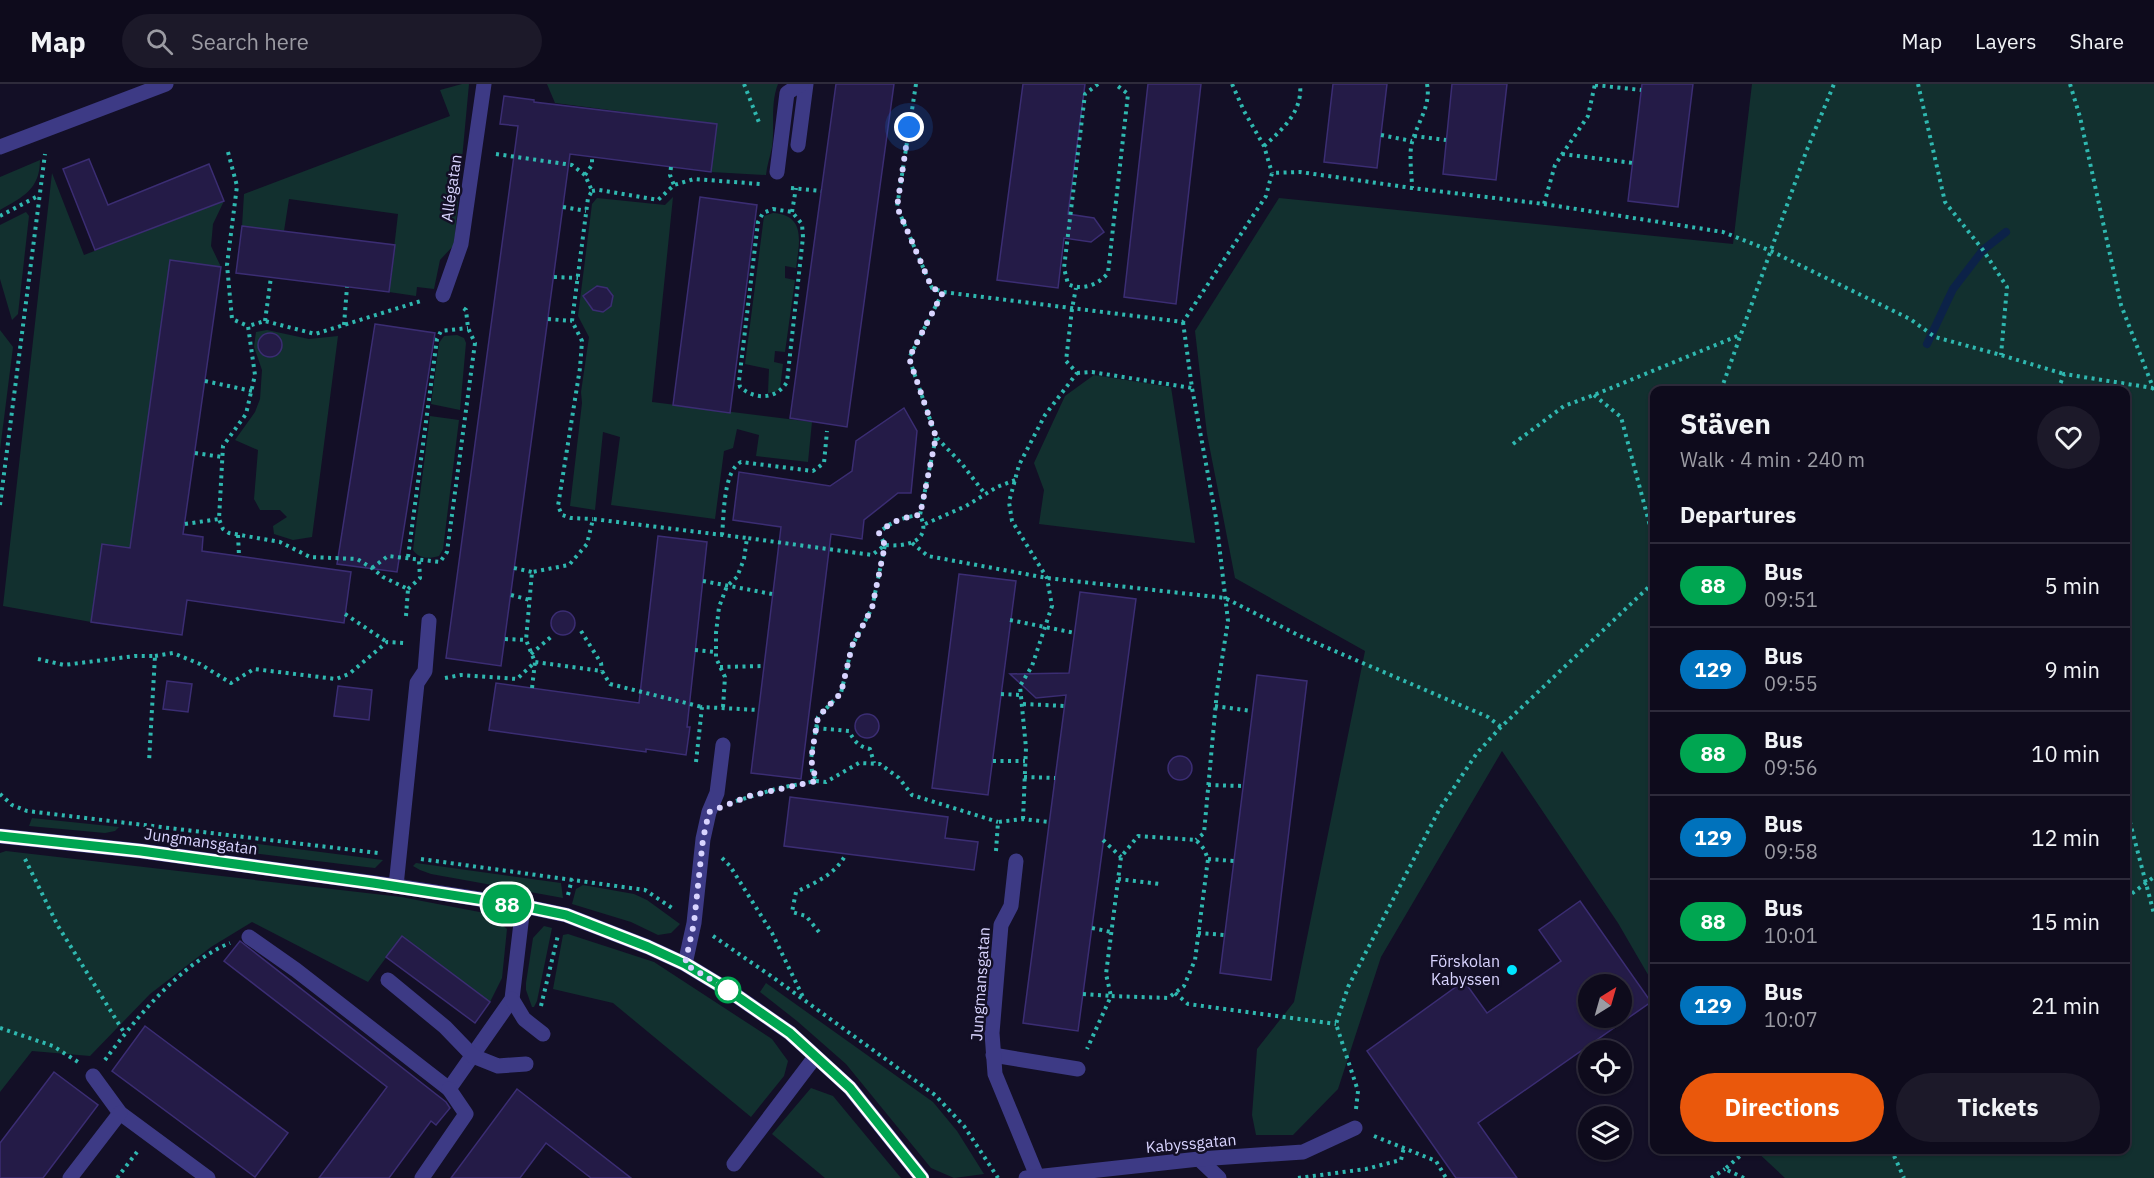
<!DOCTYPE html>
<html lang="en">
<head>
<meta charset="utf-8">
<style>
	body { margin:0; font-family:"IBM Plex Sans",sans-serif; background:#1c1929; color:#f1f3f6; height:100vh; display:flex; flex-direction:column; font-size:22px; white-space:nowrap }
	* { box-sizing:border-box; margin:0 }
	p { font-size:20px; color:#9b9ba3 }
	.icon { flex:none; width:33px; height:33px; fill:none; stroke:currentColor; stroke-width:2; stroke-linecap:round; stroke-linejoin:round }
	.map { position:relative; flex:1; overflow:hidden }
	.panel { position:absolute; left:1650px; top:302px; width:480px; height:768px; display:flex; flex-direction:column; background:#0e0b1c; border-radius:12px; box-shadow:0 2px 4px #0004,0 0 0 2px #2e2b3b }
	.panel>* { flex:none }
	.badge { padding:0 12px; border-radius:20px; font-size:21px; line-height:39px }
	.needle { width:39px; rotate:37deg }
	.controls { position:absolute; left:1578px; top:890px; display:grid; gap:12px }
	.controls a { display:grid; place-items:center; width:54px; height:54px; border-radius:50%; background:#0e0b1c; box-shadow:0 2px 4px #0004,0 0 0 2px #2e2b3b; font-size:30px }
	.you { position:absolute; width:30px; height:30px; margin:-15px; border:4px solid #fff; border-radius:50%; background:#1a73e8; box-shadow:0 0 0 9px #1a73e833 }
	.map>.badge { position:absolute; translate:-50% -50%; box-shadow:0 0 0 3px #fff }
	h2 { padding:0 30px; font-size:22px; line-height:54px }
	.round { display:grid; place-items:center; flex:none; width:63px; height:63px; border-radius:32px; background:#1c1929 }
	.summary { display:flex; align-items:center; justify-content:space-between; height:102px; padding:0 30px }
	h1 { font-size:28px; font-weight:700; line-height:45px }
	.action { display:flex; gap:12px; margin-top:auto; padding:12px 30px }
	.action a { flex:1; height:69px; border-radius:36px; background:#ea580c; color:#fff; font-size:24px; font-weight:700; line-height:69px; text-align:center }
	.action a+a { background:#1c1929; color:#f1f3f6 }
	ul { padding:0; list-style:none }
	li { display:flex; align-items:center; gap:18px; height:84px; padding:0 30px; border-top:2px solid #2e2b3b }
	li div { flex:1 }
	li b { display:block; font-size:22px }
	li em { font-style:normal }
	li .badge { min-width:66px; font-weight:700; text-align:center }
	header { display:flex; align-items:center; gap:36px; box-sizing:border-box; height:84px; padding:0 30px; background:#0e0b1c; border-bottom:2px solid #2e2b3b }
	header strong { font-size:28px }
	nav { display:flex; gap:33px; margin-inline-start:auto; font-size:21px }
	.search { width:420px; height:54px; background:#1c1929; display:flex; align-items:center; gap:15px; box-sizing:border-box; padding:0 21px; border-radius:33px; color:#9b9ba3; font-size:22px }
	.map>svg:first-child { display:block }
	.green { fill:#12302f }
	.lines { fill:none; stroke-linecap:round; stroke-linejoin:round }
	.stream { stroke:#0c2248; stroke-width:8 }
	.building { fill:#241b47; stroke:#3b2d73; stroke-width:1.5; fill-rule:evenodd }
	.path { stroke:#2fb8b0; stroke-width:4; stroke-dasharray:3 4.5; stroke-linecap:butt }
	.service { stroke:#3d3a85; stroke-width:15 }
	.minor { stroke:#3d3a85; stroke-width:15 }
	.tertiary { stroke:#3d3a85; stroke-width:15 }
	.line-casing { stroke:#fff; stroke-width:14 }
	.line { stroke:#00a651; stroke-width:9 }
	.walk { stroke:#d9d4ff; stroke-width:6; stroke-dasharray:0 10.8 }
	.poi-dot { fill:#00e5ff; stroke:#130f26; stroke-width:2 }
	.stop-dot { fill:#fff; stroke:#00a651; stroke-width:3 }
	.labels { text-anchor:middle; stroke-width:5; stroke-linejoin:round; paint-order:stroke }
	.street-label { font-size:16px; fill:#d9d4ff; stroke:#130f26 }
	.poi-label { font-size:16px; fill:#d9d4ff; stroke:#130f26; text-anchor:end }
</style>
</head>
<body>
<header>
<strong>Map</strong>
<div class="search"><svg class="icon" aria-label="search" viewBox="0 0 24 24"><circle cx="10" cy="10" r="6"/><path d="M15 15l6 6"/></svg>Search here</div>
<nav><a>Map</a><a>Layers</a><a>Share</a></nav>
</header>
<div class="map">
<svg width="2154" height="1094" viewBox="0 0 2154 1094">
	<rect width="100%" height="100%" fill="#130f26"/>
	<g class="green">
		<polygon points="462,0 469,0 454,161 440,176 434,205 417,203 416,212 389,208 398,130 289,115 284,147 242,142 244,110 450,32 440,6"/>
		<path d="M547 0H778C770 20 775 42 772 63 770 73 767 81 766 91L711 88 717 40 555 19Z"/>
		<polygon points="1752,0 2154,0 2154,1094 1785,1094 1754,1065 2126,1065 2126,306 1654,306 1654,901 1618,839 1502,667 1381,873 1338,1005 1293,1051 1256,1051 1252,1031 1257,965 1294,918 1365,567 1235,494 1207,350 1195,247 1279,114 1733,160"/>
		<path d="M40 76C40 105 23 113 0 126V93Z"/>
		<polygon points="52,89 84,171 224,117 213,140 211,162 221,183 170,176 130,464 102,460 91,538 3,522"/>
		<polygon points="673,113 652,318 812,338 808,378 756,372 759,351 737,345 733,364 724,367 715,435 611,421 620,353 603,348 595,426 570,422 582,319 581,308 589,253 578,232 592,120 597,114 665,121"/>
		<polygon points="26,128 29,132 18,230 12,236 0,195 0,141"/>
		<path d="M773 129C807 131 799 160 796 184L785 182V194L795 196 785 268 775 267 774 278 783 280 780 304 776 308 768 309 769 285 745 280 764 132Z"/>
		<polygon points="0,246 13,263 0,366"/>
		<polygon points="267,246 309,255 338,252 312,453 293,456 274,450 273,442 287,433 280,426 260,426 254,415 258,366 235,356 255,328 260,315 262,286 254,263 256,248"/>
		<polygon points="457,251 464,254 466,259 460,326 431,320 439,259 444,252"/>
		<polygon points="1094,291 1171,303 1195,459 1039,440 1044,406 1034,379 1065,312"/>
		<path d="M430 332 459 336 443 465 439 472C429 475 419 475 413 466Z"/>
		<polygon points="32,734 119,743 115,747 105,749 29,742"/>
		<polygon points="156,747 383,776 375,784 366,783 164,758 157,754"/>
		<polygon points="6,767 401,813 490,830 507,845 502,894 490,918 402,852 368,898 252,838 211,863 150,910 90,972 32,967 0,1008 0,769"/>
		<polygon points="416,779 561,799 563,814 431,790 420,786 413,782"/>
		<polygon points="583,801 634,810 647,816 680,840 671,849 658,851 631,838 572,820 576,805"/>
		<polygon points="544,842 552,844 537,917 534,923 532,923 526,906 526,899 533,854"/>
		<polygon points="568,850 654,878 772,955 788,977 784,992 751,1033 613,919 553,905 563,851"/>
		<polygon points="766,899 933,1018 957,1047 984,1090 954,1094 931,1084 846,980 797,937 760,908"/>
		<polygon points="811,1004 833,1012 901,1094 825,1094 772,1050"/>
	</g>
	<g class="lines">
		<polyline class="stream" points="1927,260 1953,205 1983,166 2006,148"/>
	</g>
	<g class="building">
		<polygon points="836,0 894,0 847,343 790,334"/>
		<polygon points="1023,0 1085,0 1068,130 1094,134 1104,148 1091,158 1064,154 1058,204 997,196"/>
		<polygon points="1148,0 1201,0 1176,220 1124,213"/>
		<polygon points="1333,0 1387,0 1377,84 1324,78"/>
		<polygon points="1452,0 1507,0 1496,96 1443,90"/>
		<polygon points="1642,0 1693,0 1678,123 1628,117"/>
		<polygon points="504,12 534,16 534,18 717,40 711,88 570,70 501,582 446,574 518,42 500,40"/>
		<polygon points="89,75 108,121 209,80 224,117 95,166 63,85"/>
		<polygon points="700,113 757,121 730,329 673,321"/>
		<polygon points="242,142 395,161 389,208 236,189"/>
		<polygon points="170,176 221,183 183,450 203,453 202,467 351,488 344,539 187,516 182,551 91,538 102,460 130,464"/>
		<polygon points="597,202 607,204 613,212 611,222 603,228 593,226 583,212"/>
		<polygon points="375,240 435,249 397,488 337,480"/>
		<circle cx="270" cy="261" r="12"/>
		<polygon points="904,324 917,347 911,409 898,409 864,436 862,455 831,450 801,695 751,689 781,443 733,436 739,388 830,402 852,387 856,357"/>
		<polygon points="658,452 707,458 687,643 690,643 686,671 646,665 646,668 489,646 496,599 639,619"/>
		<polygon points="959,490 1016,497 988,711 932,704"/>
		<polygon points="1080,508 1136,515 1078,947 1023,939 1066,611 1036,614 1010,590 1069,589"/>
		<circle cx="563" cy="539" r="12"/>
		<polygon points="1257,591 1307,597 1271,896 1220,889"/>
		<polygon points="167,597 192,600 188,628 163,625"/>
		<polygon points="338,602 372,606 369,636 334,632"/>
		<circle cx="867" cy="642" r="12"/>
		<circle cx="1180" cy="684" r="12"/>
		<polygon points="790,713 948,733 945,754 978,758 974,786 784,762"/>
		<path d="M1580 817 1651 918 1478 1039 1517 1094H1456L1367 967 1464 897 1487 929 1561 877 1539 846ZM1588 900H1622V933H1588Z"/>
		<polygon points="402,852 490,918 475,939 386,873"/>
		<polygon points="240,857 446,1018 450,1024 436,1041 431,1037 389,1094 319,1094 387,1003 224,877"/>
		<polygon points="145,942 288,1049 255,1093 112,987"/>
		<polygon points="54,988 98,1021 43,1094 0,1094 0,1059"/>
		<polygon points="517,1005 631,1094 591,1094 546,1059 520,1094 451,1094"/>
	</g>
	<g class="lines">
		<g class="path">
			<polyline points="744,0 760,41"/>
			<polyline points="916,0 897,123 932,204 943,208 1183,238 1266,112 1272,89 1300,88 1412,104"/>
			<path d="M1098 0 1085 10 1064 184 1068 200C1082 207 1098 201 1108 189L1128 10 1115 0"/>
			<polyline points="1232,0 1244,27 1264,62 1272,89"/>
			<path d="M1427 0C1431 21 1419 36 1413 55 1408 69 1412 89 1412 104L1544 120 1555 81 1588 32 1595 0"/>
			<polyline points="1918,0 1945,118 1983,166 2007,203 2001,271"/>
			<polyline points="2070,0 2080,33 2121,221 2154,306"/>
			<polyline points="1595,1 1641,6"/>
			<polyline points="1381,51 1412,57"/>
			<polyline points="1414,52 1446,56"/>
			<path d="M1264 62C1283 45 1303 27 1300 0"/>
			<polyline points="228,68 237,102 227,181 232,235 248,242"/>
			<polyline points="496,70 572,81 585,91 592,107 588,114 572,237 582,257 580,284 558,422 562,431 571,434 593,435"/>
			<polyline points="1562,70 1633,79"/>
			<polyline points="671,83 670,91 674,101"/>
			<polyline points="585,91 592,81 592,73"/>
			<polyline points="791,104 821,107"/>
			<polyline points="592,107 599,106 658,116 674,101 694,95 760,100"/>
			<polyline points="1544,120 1723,148 1771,167 1910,235 1935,253 2001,271 2064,290"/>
			<polyline points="563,123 586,127"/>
			<path d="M773 125 792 128 802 140 803 153 787 298C776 316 755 316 740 303L739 297 758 138 763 129Z"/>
			<polyline points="792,128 796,104"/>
			<polyline points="0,132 38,112"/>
			<polyline points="554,193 578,194"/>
			<polyline points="548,235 572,237"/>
			<polyline points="265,237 271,193"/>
			<polyline points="1183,238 1192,304 1216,434 1228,537 1217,607 1204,749 1196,756"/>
			<polyline points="344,241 347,203"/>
			<polyline points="1077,289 1092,288 1192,304"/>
			<polyline points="205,297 252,307"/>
			<polyline points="1721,306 1806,68 1834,0"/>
			<polyline points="2058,306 2064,290 2153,304"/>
			<polyline points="1594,311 1621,333 1654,457"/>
			<polyline points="937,354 962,380 985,410"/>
			<polyline points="1513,360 1564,322 1594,311 1740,251"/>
			<polyline points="195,369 222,373"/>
			<polyline points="0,421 45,70"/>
			<path d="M920 431C904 433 891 437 879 449L885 461C905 463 933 458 920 431L936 353 909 274 943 208"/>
			<polyline points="185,440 219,435"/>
			<polyline points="925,440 966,422 997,403 1015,396"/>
			<polyline points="238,451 239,472"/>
			<path d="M722 451C724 432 723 387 741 378L813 387 824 379 827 347"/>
			<polyline points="912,459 928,472 1047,494 1225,514 1300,552 1488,633 1501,643"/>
			<polyline points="408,473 437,255 441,247 468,244"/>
			<polyline points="372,484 388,472 440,478 447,468 475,259 468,244 466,226 460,222"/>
			<polyline points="514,484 532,488"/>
			<polyline points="703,497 772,510"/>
			<polyline points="408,505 420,494 419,476"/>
			<polyline points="511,511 530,516"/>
			<polyline points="345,530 387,558"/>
			<polyline points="406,532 408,505 383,493 372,484 357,475 310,473 280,458 229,449 223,445 219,435 223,362 246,330 255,291 248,242 265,237 315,250 424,216"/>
			<polyline points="1010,536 1075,549"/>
			<polyline points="581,547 601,579 602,587"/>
			<polyline points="505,555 526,556"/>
			<polyline points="695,566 716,568"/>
			<polyline points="531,570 552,552"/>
			<polyline points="155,572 173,569 200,580 231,599 254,585 336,595 349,590 387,558 404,559"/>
			<polyline points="38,575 64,581 135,572 155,572 149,678"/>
			<polyline points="720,583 764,582"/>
			<polyline points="445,594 461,591 517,595 535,578 602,587 610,600 702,623"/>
			<polyline points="532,604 535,578 526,556 532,488 569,481 587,460 593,435 747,454"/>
			<polyline points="1001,610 1021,611"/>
			<polyline points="1023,620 1065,622"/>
			<polyline points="1215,622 1252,627"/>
			<polyline points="723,623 725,593 716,574 716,549 719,523 727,502 737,493 744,475 747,454 872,471 885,461 872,524 852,562 841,609 818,633 811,675 812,687 816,697"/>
			<path d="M816 644 849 647C854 657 859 663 870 665L874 679"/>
			<polyline points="993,677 1025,677"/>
			<polyline points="696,678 702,623 758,626"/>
			<polyline points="1024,693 1055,694"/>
			<polyline points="1208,701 1243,702"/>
			<polyline points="0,710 12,721 27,727 378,769"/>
			<polyline points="736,717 779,704 816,697 826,698 859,679 880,680 899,694 912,711 998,738"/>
			<polyline points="2126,723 2154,830"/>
			<polyline points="1023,735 1026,664 1020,602 1032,582 1052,522 1047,494 1012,437 1009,418 1019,381 1045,331 1077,289 1066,277 1072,225 1076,204"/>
			<polyline points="1103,756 1121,773"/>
			<polyline points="996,767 998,738 1023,735 1049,738"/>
			<polyline points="722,774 730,782 772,849 804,915"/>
			<polyline points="25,775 58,842 125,950"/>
			<polyline points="421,775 645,806 675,826"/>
			<polyline points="1208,775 1234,777"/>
			<polyline points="1118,795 1160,800"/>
			<polyline points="568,811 572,795"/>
			<polyline points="2126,814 2154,793"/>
			<polyline points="1092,844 1111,848"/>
			<path d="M819 848 806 832 792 828 796 808C815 799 836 790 846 770"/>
			<polyline points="1198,849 1225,851"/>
			<polyline points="713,852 771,892 935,1011 964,1042 998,1094"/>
			<polyline points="1175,909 1188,920 1336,940"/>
			<polyline points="1083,910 1111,912 1106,890 1121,773 1138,752 1196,756 1204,765 1208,775 1195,876 1184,902 1168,914 1111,912 1087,965"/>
			<polyline points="541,922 558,851"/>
			<polyline points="0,944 53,962 78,978"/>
			<path d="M105 976C136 934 181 879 230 859"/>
			<polyline points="1356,1025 1358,1007 1336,940 1348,903 1439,726 1477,669 1501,643 1654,498"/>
			<polyline points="1374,1052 1436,1077 1446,1094"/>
			<polyline points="1891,1065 1904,1094"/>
			<polyline points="117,1094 137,1068"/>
			<polyline points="1298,1094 1366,1085 1401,1076 1404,1063"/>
			<polyline points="1711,1094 1725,1085"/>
			<polyline points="1744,1094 1725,1085 1748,1065"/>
		</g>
		<g class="service">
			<polyline points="249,853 296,886 449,1005 512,915 523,822"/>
			<polyline points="388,896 445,943 473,972 498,982 526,980"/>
			<polyline points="512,915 524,935 543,950"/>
			<polyline points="993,971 1078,985"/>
			<polyline points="1199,1075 1219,1094"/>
		</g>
		<g class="minor">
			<polyline points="798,61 806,0"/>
			<polyline points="777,88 787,9 801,0"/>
			<polyline points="443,211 461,160 484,0"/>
			<polyline points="0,752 141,767 396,802 523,822 566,831 648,863 685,880 728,906 790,949 850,1004 922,1094"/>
			<polyline points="1016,777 1011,822 1001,841 992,949 995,990 1037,1092"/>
			<polyline points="396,802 417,599 425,587 429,537"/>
			<polyline points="685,880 694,839 703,755 709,728 717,709 723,661"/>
			<polyline points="93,992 120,1029 208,1094"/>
			<polyline points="734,1080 815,973"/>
			<polyline points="70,1094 120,1029"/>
			<polyline points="422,1094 466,1030 449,1005"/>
			<polyline points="1026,1094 1199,1075 1303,1068 1355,1044"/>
		</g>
		<polyline class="tertiary" points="0,63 166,0"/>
	</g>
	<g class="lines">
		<g class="line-casing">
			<polyline id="line" points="0,752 141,767 373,799 523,822 566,831 648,863 685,880 728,906 790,949 850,1004 922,1094"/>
		</g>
		<use href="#line" class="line"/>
		<path class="walk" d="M728 906 685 880 694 839 703 755 709 728 749 712 816 697 811 675 818 633 841 609 852 562 872 524 885 461 879 449C891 437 904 433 920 431L936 353 909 274 943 208 932 204 897 123 909 43"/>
	</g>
	<circle class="poi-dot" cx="1512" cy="886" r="6"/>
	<circle class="stop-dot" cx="728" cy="906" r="12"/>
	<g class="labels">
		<g class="street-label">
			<text transform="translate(451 104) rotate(-82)" y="6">Allégatan</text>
			<text transform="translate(201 757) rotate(8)" y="6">Jungmansgatan</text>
			<text transform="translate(980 900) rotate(-86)" y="6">Jungmansgatan</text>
			<text transform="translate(1191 1059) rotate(-5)" y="6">Kabyssgatan</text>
		</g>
		<g class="poi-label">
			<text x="1500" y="883">Förskolan<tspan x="1500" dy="18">Kabyssen</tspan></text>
		</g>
	</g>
</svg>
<div class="controls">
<a><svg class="needle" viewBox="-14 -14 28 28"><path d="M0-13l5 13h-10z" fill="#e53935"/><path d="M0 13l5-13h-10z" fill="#9b9ba3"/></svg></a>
<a><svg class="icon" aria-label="locate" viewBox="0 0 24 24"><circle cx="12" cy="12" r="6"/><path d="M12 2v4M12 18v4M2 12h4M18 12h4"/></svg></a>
<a><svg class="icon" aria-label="layers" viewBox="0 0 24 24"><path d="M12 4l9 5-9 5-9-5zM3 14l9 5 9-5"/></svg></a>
</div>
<div class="you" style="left:909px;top:43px"></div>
<b class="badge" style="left:507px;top:820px;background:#00a651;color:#fff">88</b>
<section class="panel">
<div class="summary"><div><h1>Stäven</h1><p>Walk · 4 min · 240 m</p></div><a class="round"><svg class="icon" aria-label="heart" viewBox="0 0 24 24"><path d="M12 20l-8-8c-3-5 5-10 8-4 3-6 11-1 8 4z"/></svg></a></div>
<h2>Departures</h2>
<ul>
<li><span class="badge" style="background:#00a651;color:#fff">88</span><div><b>Bus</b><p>09:51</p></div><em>5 min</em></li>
<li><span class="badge" style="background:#0072bc;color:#fff">129</span><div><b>Bus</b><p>09:55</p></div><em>9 min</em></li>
<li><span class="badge" style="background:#00a651;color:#fff">88</span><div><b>Bus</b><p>09:56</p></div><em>10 min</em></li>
<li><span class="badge" style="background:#0072bc;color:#fff">129</span><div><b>Bus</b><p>09:58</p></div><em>12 min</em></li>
<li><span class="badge" style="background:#00a651;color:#fff">88</span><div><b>Bus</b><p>10:01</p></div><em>15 min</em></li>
<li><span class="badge" style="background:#0072bc;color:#fff">129</span><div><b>Bus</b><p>10:07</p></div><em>21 min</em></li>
</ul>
<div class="action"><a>Directions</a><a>Tickets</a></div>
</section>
</div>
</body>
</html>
